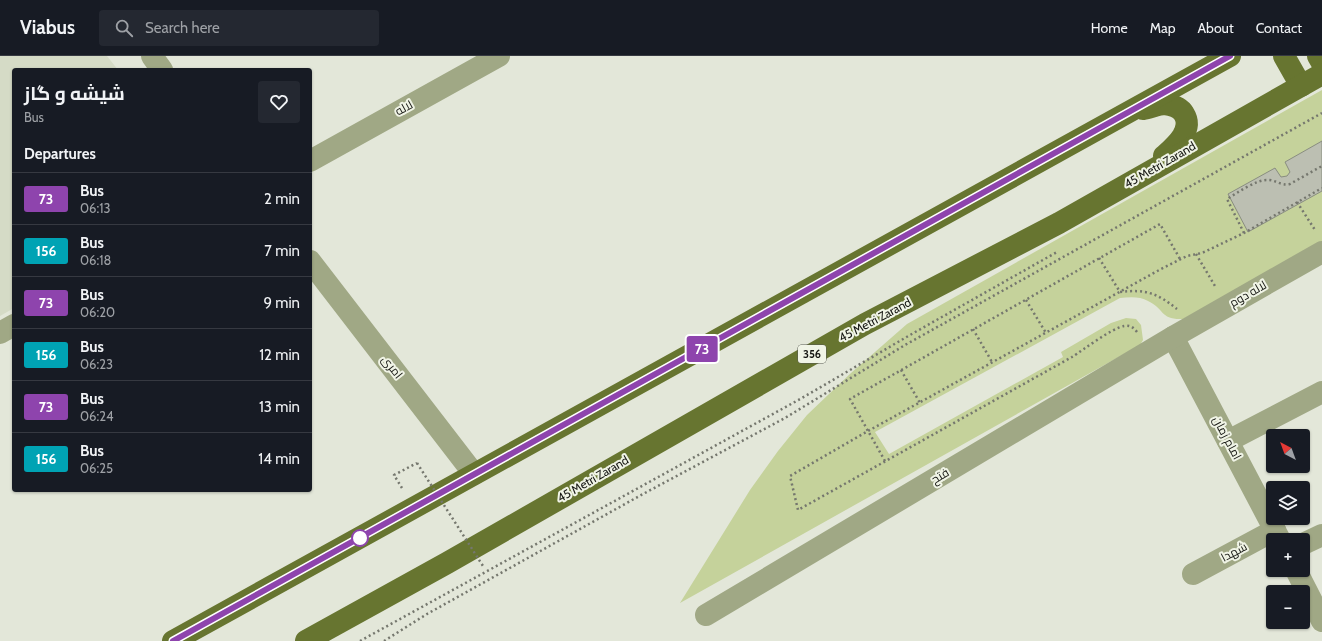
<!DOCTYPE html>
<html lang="en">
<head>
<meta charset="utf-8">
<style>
	body { margin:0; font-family:Cabin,Cairo,sans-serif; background:#242831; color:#f1f3f6; height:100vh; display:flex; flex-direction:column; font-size:15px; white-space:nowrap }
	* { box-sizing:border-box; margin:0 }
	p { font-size:13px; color:#9ea1a6 }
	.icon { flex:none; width:22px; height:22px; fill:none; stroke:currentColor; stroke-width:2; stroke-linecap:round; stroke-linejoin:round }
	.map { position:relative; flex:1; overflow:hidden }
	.sheet { position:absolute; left:12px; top:12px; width:300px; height:424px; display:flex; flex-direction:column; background:#171b24; border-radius:4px; box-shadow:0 1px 3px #0004 }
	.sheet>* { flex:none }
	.badge { padding:0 8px; border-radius:3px; font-size:14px; line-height:26px }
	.needle { width:26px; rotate:319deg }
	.buttons { position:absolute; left:1266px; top:373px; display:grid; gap:8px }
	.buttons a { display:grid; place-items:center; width:44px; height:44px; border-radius:4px; background:#171b24; box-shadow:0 1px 3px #0004; font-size:20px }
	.map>.badge { position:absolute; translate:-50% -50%; box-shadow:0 0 0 2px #fff }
	h2 { padding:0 12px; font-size:15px; line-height:36px }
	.round { display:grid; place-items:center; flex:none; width:42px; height:42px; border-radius:4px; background:#242831 }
	.summary { display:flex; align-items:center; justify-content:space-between; height:68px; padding:0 12px }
	h1 { font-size:19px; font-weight:700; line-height:30px }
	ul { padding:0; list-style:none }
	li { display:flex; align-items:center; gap:12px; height:52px; padding:0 12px; border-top:1px solid #363941 }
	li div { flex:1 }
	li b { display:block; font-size:15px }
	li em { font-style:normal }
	li .badge { min-width:44px; font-weight:700; text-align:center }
	header { display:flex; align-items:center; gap:24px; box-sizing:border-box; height:56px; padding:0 20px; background:#171b24; border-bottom:1px solid #363941 }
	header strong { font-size:19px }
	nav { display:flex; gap:22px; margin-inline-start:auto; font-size:14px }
	.search { width:280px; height:36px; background:#242831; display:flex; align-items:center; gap:10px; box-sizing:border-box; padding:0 14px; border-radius:4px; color:#9ea1a6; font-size:15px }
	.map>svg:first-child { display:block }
	.built { fill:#d5dbc6 }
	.green { fill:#c5d29b }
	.building { fill:#bcbfb2; stroke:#898d80 }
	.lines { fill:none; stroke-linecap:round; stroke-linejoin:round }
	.path { stroke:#75776e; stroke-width:2.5; stroke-dasharray:2 3; stroke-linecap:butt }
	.minor { stroke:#a0a885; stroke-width:22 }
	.major { stroke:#677530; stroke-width:22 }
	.path-bridge { stroke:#75776e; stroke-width:2.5; stroke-dasharray:2 3; stroke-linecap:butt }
	.line-casing { stroke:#fff; stroke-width:9 }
	.line { stroke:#8e44ad; stroke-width:6 }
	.stop-dot { fill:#fff; stroke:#8e44ad; stroke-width:2 }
	.labels { text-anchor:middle; stroke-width:4; stroke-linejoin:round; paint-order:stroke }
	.shield { fill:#f0f4e6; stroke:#575952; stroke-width:1 }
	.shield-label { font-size:11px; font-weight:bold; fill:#151612 }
	.street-label { font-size:12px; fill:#151612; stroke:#f0f4e6 }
</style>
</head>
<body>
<header>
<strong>Viabus</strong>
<div class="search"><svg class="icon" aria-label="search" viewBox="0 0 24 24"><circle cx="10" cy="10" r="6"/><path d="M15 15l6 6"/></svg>Search here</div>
<nav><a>Home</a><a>Map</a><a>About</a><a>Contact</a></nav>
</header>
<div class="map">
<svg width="1322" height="585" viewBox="0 0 1322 585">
	<rect width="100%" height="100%" fill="#e3e7d9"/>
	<polygon class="built" points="0,0 107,0 118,14 14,14 14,252 0,260"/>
	<path class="green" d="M1322 34V188L1183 263C1160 264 1165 253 1148 245 1140 240 1129 241 1120 242L875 376 889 398 1063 301 1061 296 1111 267 1126 262 1136 263 1141 269 1143 284 1140 289 680 547 750 434 778 395 807 359 851 317 907 268Z"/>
	<polygon class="building" points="1322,85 1322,135 1248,176 1228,138 1275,112 1281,121 1287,120 1290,116 1285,106"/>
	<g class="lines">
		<g class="path">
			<polyline points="1297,146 1315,174"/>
			<path d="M1244 177 1227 143C1237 137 1257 123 1268 124 1276 124 1281 130 1290 128L1322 110"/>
			<polyline points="1196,198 1215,230"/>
			<path d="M1099 202 1120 236C1146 233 1157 237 1177 253"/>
			<polyline points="1026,244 1046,277"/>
			<polyline points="973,273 992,306"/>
			<path d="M1137 276C1133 271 1130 269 1124 270 1112 272 1083 294 1072 301L798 454 790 420 868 375 1161 213 1187 200 1202 197 1244 177 1322 132"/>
			<polyline points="901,314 920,347"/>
			<polyline points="885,405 850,343 1160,168 1180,203"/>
			<polyline points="402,432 394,419 417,407"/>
			<polyline points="360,585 802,342 910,279 1057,196"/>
			<polyline points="384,585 427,558 643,438 785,362 905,289 1322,57"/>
		</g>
		<g class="minor">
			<polyline points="152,0 162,14"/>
			<polyline points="310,105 499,0"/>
			<polyline points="310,205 474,418"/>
			<polyline points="0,277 14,269"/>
			<polyline points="1173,281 1280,484"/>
			<polyline points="1228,385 1322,336"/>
			<polyline points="1303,488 1322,479"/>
			<polyline points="1296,514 1322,565"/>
			<polyline points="1193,518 1275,474"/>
			<polyline points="706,559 1173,281 1322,196"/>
		</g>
		<g class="major">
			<polyline points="1284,0 1301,30"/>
			<polyline points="1318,0 1322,7"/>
			<path d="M1143 53C1150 52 1158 48 1165 48 1172 49 1180 51 1184 58 1194 74 1175 90 1164 100"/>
			<polyline points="173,585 1230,0"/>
			<polyline points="306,585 447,507 865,268 1059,167 1322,18"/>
		</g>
		<polyline class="path-bridge" points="417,407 483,510"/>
	</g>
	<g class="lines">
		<g class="line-casing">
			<polyline id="line" points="173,585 1230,0"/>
		</g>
		<use href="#line" class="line"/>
	</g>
	<circle class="stop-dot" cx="360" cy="482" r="8"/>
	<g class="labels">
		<rect class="shield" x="798" y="289" width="28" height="18" rx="3"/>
		<g class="shield-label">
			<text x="812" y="302">356</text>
		</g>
		<g class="street-label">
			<text transform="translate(404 52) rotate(-29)" y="4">لاله</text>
			<text transform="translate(1160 109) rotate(-30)" y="4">45 Metri Zarand</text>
			<text transform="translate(1248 238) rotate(-30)" y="4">لاله دوم</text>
			<text transform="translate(875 264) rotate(-28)" y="4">45 Metri Zarand</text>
			<text transform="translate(392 311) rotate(52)" y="4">امری</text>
			<text transform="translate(1227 382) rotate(62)" y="4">امام زمان</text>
			<text transform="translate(940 420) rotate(-31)" y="4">فتح</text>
			<text transform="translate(593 423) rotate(-30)" y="4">45 Metri Zarand</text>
			<text transform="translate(1234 496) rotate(-28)" y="4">شهدا</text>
		</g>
	</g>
</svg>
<div class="buttons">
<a><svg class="needle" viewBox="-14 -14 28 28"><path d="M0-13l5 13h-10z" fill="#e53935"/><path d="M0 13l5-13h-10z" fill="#9ea1a6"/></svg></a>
<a><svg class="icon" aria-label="layers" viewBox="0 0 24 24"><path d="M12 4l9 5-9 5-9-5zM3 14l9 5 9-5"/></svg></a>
<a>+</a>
<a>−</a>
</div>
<b class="badge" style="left:702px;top:293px;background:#8e44ad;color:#fff">73</b>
<section class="sheet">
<div class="summary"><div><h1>شیشه و گاز</h1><p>Bus</p></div><a class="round"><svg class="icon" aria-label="heart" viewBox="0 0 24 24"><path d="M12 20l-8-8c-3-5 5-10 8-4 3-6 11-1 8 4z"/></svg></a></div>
<h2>Departures</h2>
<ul>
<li><span class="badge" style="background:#8e44ad;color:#fff">73</span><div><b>Bus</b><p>06:13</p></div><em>2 min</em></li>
<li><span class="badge" style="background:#00a3b4;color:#fff">156</span><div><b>Bus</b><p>06:18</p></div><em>7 min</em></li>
<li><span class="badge" style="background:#8e44ad;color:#fff">73</span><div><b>Bus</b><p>06:20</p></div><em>9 min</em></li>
<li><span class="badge" style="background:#00a3b4;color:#fff">156</span><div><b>Bus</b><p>06:23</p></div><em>12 min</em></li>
<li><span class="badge" style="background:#8e44ad;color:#fff">73</span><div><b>Bus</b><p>06:24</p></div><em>13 min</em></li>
<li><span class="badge" style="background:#00a3b4;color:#fff">156</span><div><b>Bus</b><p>06:25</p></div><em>14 min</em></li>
</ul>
</section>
</div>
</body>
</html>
